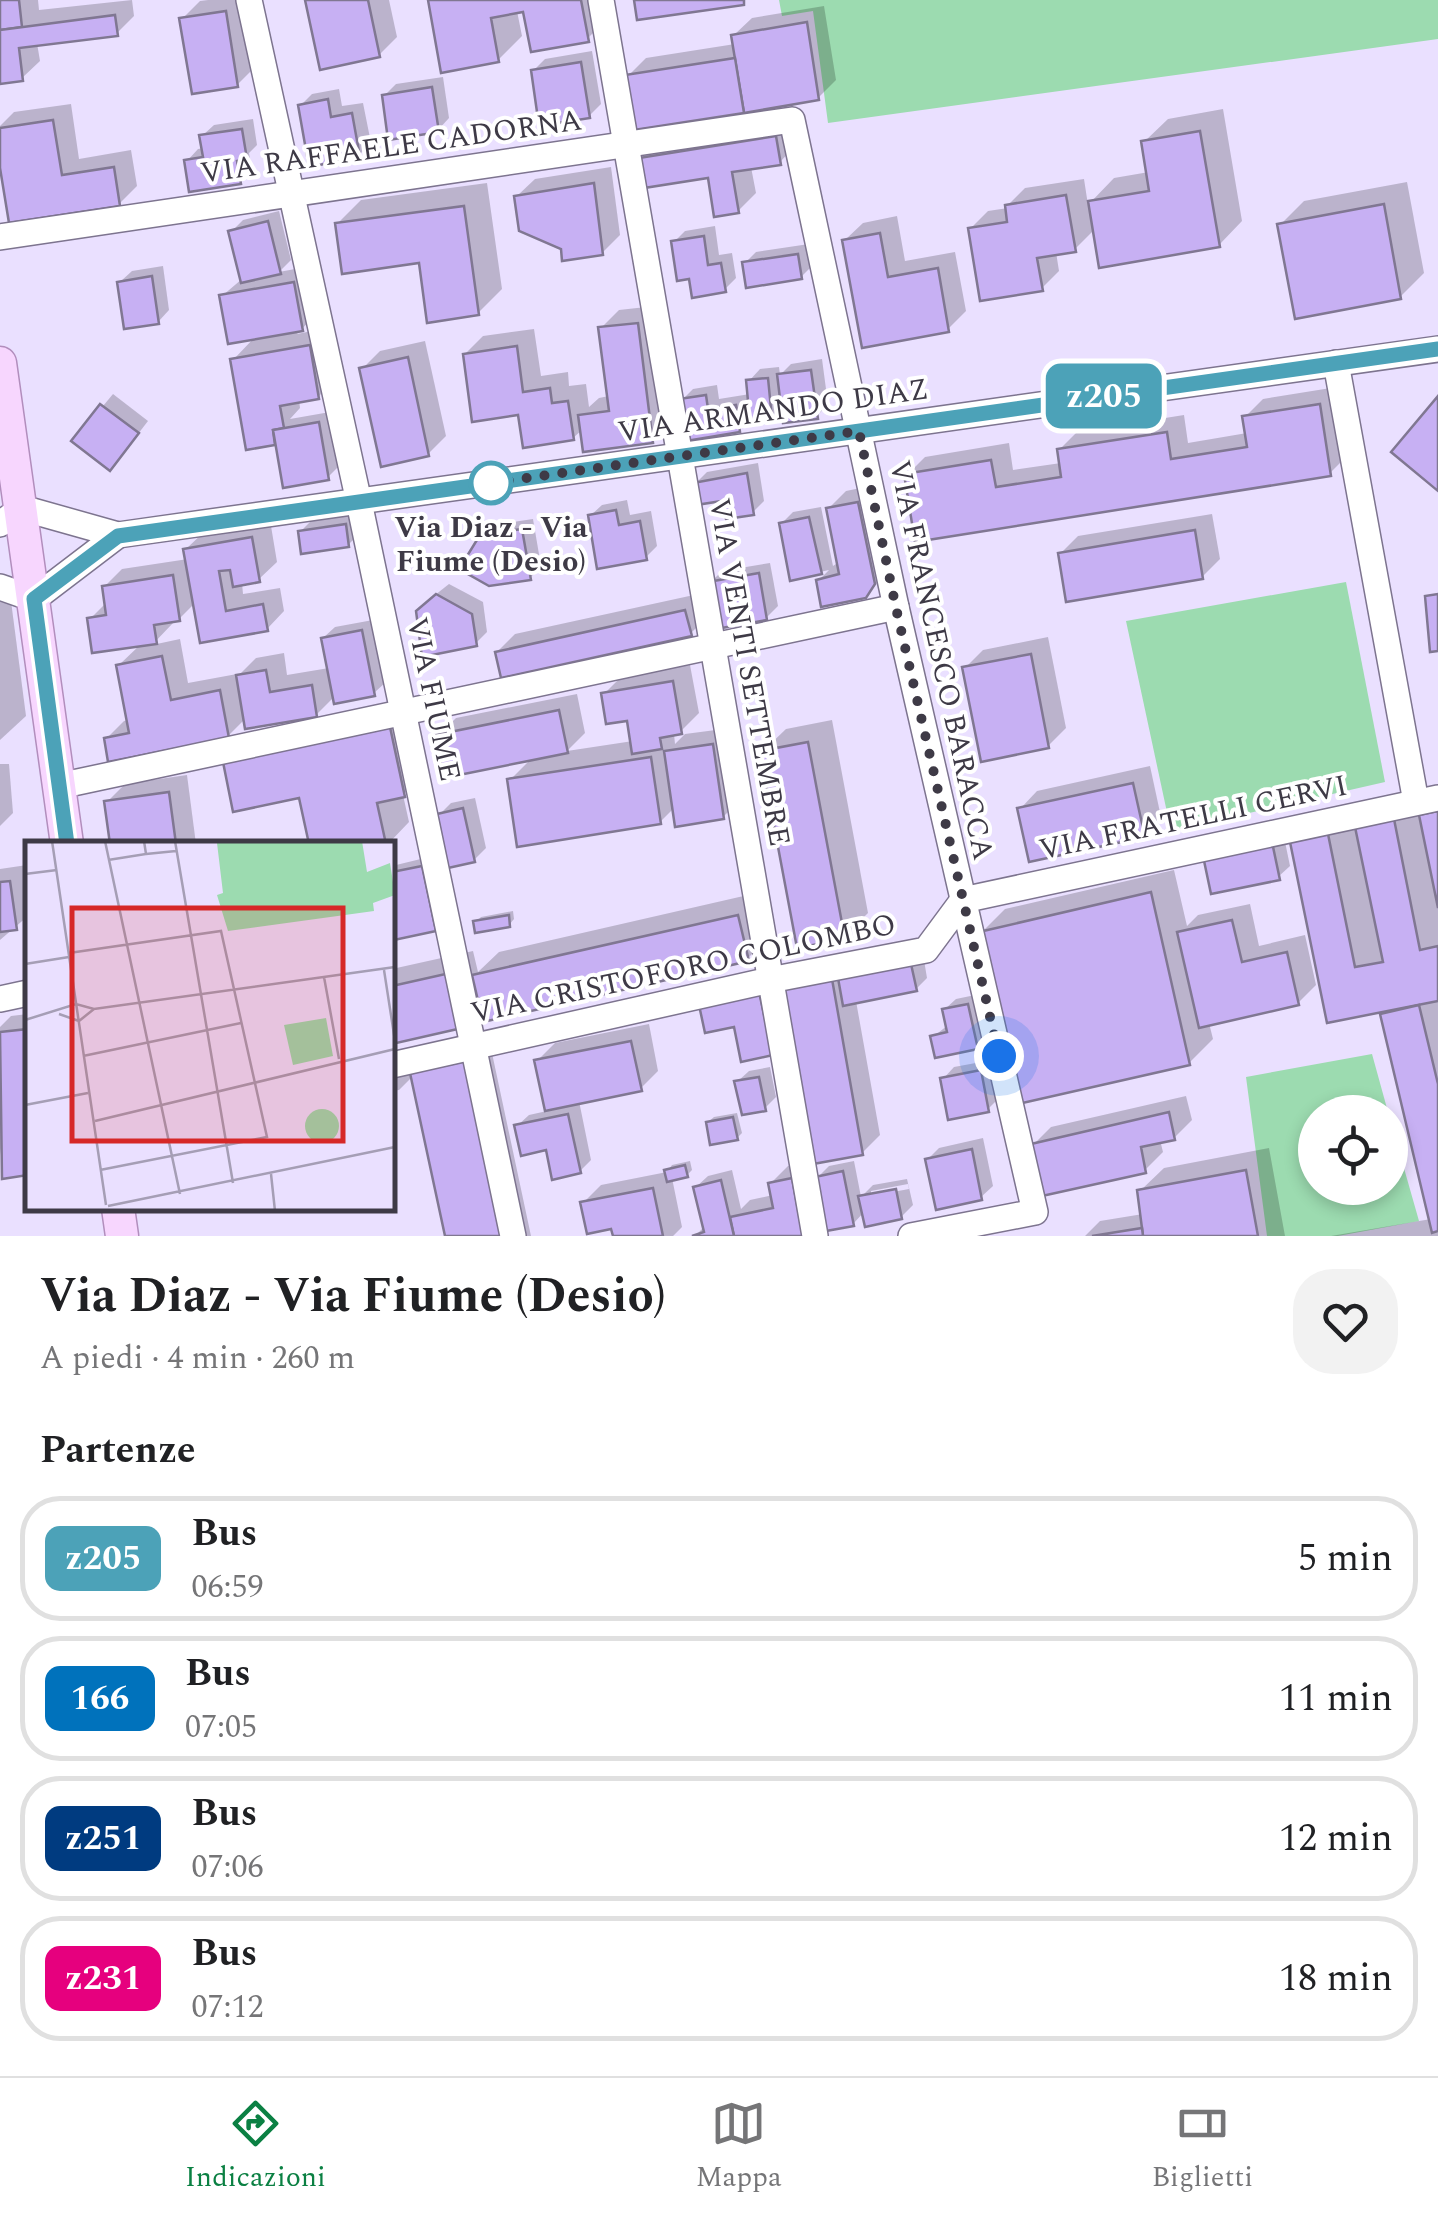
<!DOCTYPE html>
<html lang="it">
<head>
<meta charset="utf-8">
<style>
	body { margin:0; font-family:Spectral,serif; background:#f2f2f2; color:#202124; height:100vh; display:flex; flex-direction:column; font-size:38px; white-space:nowrap }
	* { box-sizing:border-box; margin:0 }
	p { font-size:32px; color:#757577 }
	.icon { flex:none; width:55px; height:55px; fill:none; stroke:currentColor; stroke-width:2; stroke-linecap:round; stroke-linejoin:round }
	.map { position:relative; height:1236px; overflow:hidden }
	.sheet { display:flex; flex-direction:column; background:#fff; flex:1 }
	.sheet>* { flex:none }
	.badge { padding:0 20px; border-radius:15px; font-size:35px; line-height:65px }
	.buttons { position:absolute; left:1298px; top:1095px; display:grid; gap:20px }
	.buttons a { display:grid; place-items:center; width:110px; height:110px; border-radius:50%; background:#fff; box-shadow:0 5px 15px #0003; font-size:50px }
	.you { position:absolute; width:50px; height:50px; margin:-25px; border:8px solid #fff; border-radius:50%; background:#1a73e8; box-shadow:0 0 0 15px #1a73e833 }
	.map>.badge { position:absolute; translate:-50% -50%; box-shadow:0 0 0 5px #fff }
	h2 { padding:0 40px; font-size:38px; line-height:90px }
	.round { display:grid; place-items:center; flex:none; width:105px; height:105px; border-radius:40px; background:#f2f2f2 }
	.head { display:flex; align-items:center; justify-content:space-between; height:170px; padding:0 40px }
	h1 { font-size:48px; font-weight:700; line-height:75px }
	ul { padding:0; list-style:none }
	li { display:flex; align-items:center; gap:30px; height:125px; margin:0 20px 15px; padding:0 20px; border:5px solid #e0e0e0; border-radius:40px }
	li div { flex:1 }
	li b { display:block; font-size:38px }
	li em { font-style:normal }
	li .badge { min-width:110px; font-weight:700; text-align:center }
	.tabs { display:flex; justify-content:space-around; align-items:center; height:140px; border-top:2px solid #e0e0e0; background:#fff; font-size:28px; color:#757577 }
	.tabs a { display:grid; justify-items:center; gap:5px }
	.tabs .current { color:#0b8043 }
	.map>svg:first-child { display:block }
	.green { fill:#9cdbb0 }
	.shadow { fill:#0003; fill-rule:evenodd }
	.building { fill:#c7b0f3; stroke:#807792; stroke-width:2.5 }
	.lines { fill:none; stroke-linecap:round; stroke-linejoin:round }
	.minor-casing { stroke:#7d748f; stroke-width:28 }
	.major-casing { stroke:#b28ebd; stroke-width:35 }
	.minor { stroke:#fff; stroke-width:25 }
	.major { stroke:#f7d6fe; stroke-width:32 }
	.line-casing { stroke:#fff; stroke-width:22 }
	.line { stroke:#4ca2b8; stroke-width:15 }
	.walk { stroke:#3e3a46; stroke-width:10; stroke-dasharray:0 18 }
	.stop-dot { fill:#fff; stroke:#4ca2b8; stroke-width:5 }
	.labels { text-anchor:middle; stroke-width:8; stroke-linejoin:round; paint-order:stroke }
	.street-label { font-size:30px; fill:#3e3a46; stroke:#fff }
	.stop-label { font-size:30px; font-weight:bold; fill:#3e3a46; stroke:#fff }
	.inset-road { fill:none; stroke:#a59eb5; stroke-width:2.5 }
	.view { fill:#d62828; fill-opacity:0.15; stroke:#d62828; stroke-width:5 }
	.inset-edge { fill:none; stroke:#3e3a46; stroke-width:5 }
</style>
</head>
<body>
<div class="map">
<svg width="1438" height="1236" viewBox="0 0 1438 1236">
	<rect width="100%" height="100%" fill="#eae0ff"/>
	<g class="green">
		<polygon points="779,0 1438,0 1438,39 828,123 813,11 782,16"/>
		<polygon points="1346,582 1385,782 1171,831 1126,621"/>
		<polygon points="1372,1054 1388,1112 1315,1112 1315,1188 1390,1188 1390,1119 1419,1221 1338,1236 1267,1236 1246,1077"/>
	</g>
	<g class="shadow">
		<polygon points="0,0 38,0 39,10 132,0 134,16 117,33 37,43 40,61 22,78 0,81"/>
		<polygon points="208,0 244,0 255,67 237,85 182,19 200,1"/>
		<polygon points="308,0 389,0 397,37 379,55"/>
		<polygon points="430,0 608,0 611,15 587,39 526,9 517,11 522,36 498,60"/>
		<polygon points="824,6 836,80 818,98 628,76 646,58 735,44 734,35 752,18"/>
		<polygon points="592,51 601,104 589,116 533,71 545,59"/>
		<polygon points="443,77 449,118 438,130 384,96 396,84"/>
		<polygon points="339,89 342,106 363,103 371,143 359,155 300,106 312,94"/>
		<polygon points="71,104 79,159 131,150 137,186 119,204 0,153 0,126 14,112"/>
		<polygon points="1223,109 1242,221 1219,245 1095,229 1074,250 1056,252 1059,271 1041,289 970,229 988,211 1008,208 1007,206 1025,188 1084,179 1088,205 1114,178 1149,172 1144,142 1168,119"/>
		<polygon points="253,119 257,145 249,153 252,170 240,182 187,161 198,149 204,148 202,136 214,125"/>
		<polygon points="793,119 797,144 780,162 751,167 756,193 738,211 710,175 642,158 660,141"/>
		<polygon points="611,167 620,235 602,253 564,247 517,196 535,179"/>
		<polygon points="1407,182 1424,273 1400,297 1280,225 1304,201"/>
		<polygon points="487,183 502,289 478,313 421,260 337,224 361,200"/>
		<polygon points="279,211 291,260 279,272 311,266 319,311 297,334 327,328 336,379 318,397 299,400 300,408 290,419 330,412 339,466 328,477 277,439 274,442 233,360 255,337 222,296 242,279 231,232 243,220"/>
		<polygon points="897,216 905,261 955,252 966,311 948,329 845,240 863,223"/>
		<polygon points="715,226 719,255 732,253 736,278 724,290 691,276 674,242 685,231"/>
		<polygon points="809,244 813,265 801,277 745,263 756,252"/>
		<polygon points="163,266 169,310 158,322 120,282 132,271"/>
		<polygon points="655,306 670,423 652,441 583,429 573,438 520,412 465,354 483,336 534,329 541,376 568,372 569,386 586,384 589,407 599,398 609,396 601,328 619,310"/>
		<polygon points="425,341 446,436 428,454 362,369 380,351"/>
		<polygon points="822,359 828,404 817,416 783,405 771,417 750,419 739,430 682,400 693,389 717,385 719,399 750,394 749,381 760,369 779,367 780,375 791,364"/>
		<polygon points="1337,387 1348,455 1330,473 917,539 907,475 925,457 1009,443 1013,470 1061,463 1059,450 1077,432 1184,415 1188,443 1247,433 1245,417 1263,399"/>
		<polygon points="113,394 148,421 121,456 74,441"/>
		<polygon points="758,463 764,501 753,512 695,484 707,472"/>
		<polygon points="875,485 883,577 865,596 819,580 829,570 792,578 781,524 793,512 821,507 833,566 839,562 828,509 846,491"/>
		<polygon points="627,500 630,515 651,511 657,546 645,558 590,516 602,505"/>
		<polygon points="357,514 360,533 348,545 300,532 312,520"/>
		<polygon points="1212,514 1220,559 1202,577 1060,554 1078,536"/>
		<polygon points="533,519 541,566 530,578 482,537 494,525"/>
		<polygon points="270,520 277,562 259,579 242,583 243,594 280,588 284,611 267,629 195,603 179,619 173,620 173,623 152,645 180,639 188,683 237,674 238,676 256,658 284,653 287,675 329,668 323,638 335,627 373,620 386,682 374,693 335,696 316,715 246,718 228,736 106,739 124,721 129,720 119,665 141,644 90,619 107,602 104,587 122,569 188,559 186,549 204,532"/>
		<polygon points="770,563 778,606 766,618 710,583 722,571"/>
		<polygon points="449,584 483,602 487,632 475,644 430,599"/>
		<polygon points="0,592 11,601 26,716 0,740"/>
		<polygon points="703,593 708,616 690,634 497,652 515,634"/>
		<polygon points="1048,637 1066,728 1048,746 965,668 983,650"/>
		<polygon points="690,665 699,713 681,731 674,734 675,744 685,734 731,728 741,799 723,817 675,807 660,822 510,780 532,758 438,736 456,718 577,694 585,733 567,751 633,741 629,718 604,694 622,676"/>
		<polygon points="413,704 427,771 403,795 409,822 388,844 311,844 301,795"/>
		<polygon points="832,720 868,913 844,937 762,752 786,729"/>
		<polygon points="0,764 9,764 13,813 0,826"/>
		<polygon points="1150,766 1161,817 1144,835 1020,809 1037,791"/>
		<polygon points="187,775 196,844 113,844 107,802 125,784"/>
		<polygon points="1417,797 1421,816 1438,799 1438,1236 1331,1236 1431,1219 1382,1011 1329,1020 1293,843 1352,812 1355,831 1382,804"/>
		<polygon points="475,798 486,848 474,860 439,815 451,803"/>
		<polygon points="1283,832 1290,866 1278,877 1217,845"/>
		<polygon points="433,856 447,917 435,929 396,937 392,921 392,866"/>
		<polygon points="27,865 28,916 0,940 0,869"/>
		<polygon points="1174,870 1187,926 1198,915 1250,904 1259,946 1305,935 1316,985 1298,1003 1209,1023 1213,1039 1189,1063 982,932 1005,909"/>
		<polygon points="761,892 771,935 747,959 482,1005 461,1026 392,1041 392,969 473,951 478,972 499,952"/>
		<polygon points="513,911 514,919 509,925 476,922 481,917"/>
		<polygon points="923,954 927,978 916,989 856,1001 880,1135 862,1153 785,989"/>
		<polygon points="980,994 988,1035 977,1047 933,1037 948,1025 944,1010 956,999"/>
		<polygon points="28,1014 28,1173 4,1176 0,1148 0,1108 3,1105 0,1085 0,1027 11,1016"/>
		<polygon points="649,1024 658,1071 640,1089 579,1101 591,1160 580,1171 517,1126 529,1115 547,1111 537,1061 555,1043"/>
		<polygon points="489,1039 531,1236 448,1236 414,1075 399,1090 392,1091 392,1071 408,1067 410,1076 437,1050"/>
		<polygon points="992,1060 999,1098 987,1110 943,1079 954,1067"/>
		<polygon points="770,1067 776,1097 764,1109 737,1082 749,1071"/>
		<polygon points="1186,1096 1192,1120 1174,1138 1160,1140 1163,1152 1145,1170 1033,1145 1051,1127"/>
		<polygon points="737,1113 742,1133 737,1138 708,1122 714,1117"/>
		<polygon points="983,1138 993,1186 981,1197 928,1159 939,1148"/>
		<polygon points="1269,1148 1285,1236 1085,1236 1100,1221 1143,1214 1140,1191 1164,1168"/>
		<polygon points="690,1161 692,1170 687,1175 672,1178 682,1227 673,1236 615,1236 613,1226 583,1203 601,1185 667,1172 672,1165"/>
		<path d="M809 1161 813 1182 829 1166 854 1161 861 1197 873 1185 907 1179 913 1205 901 1217 864 1212 853 1224 803 1236H695L705 1226 696 1187 708 1176 732 1170 741 1209 750 1200 773 1195 770 1184 788 1166ZM908 1184 909 1189 871 1196V1191Z"/>
	</g>
	<g class="building">
		<polygon points="0,0 19,0 22,27 0,30"/>
		<polygon points="305,0 368,0 380,57 320,70"/>
		<polygon points="428,0 581,0 589,42 531,52 523,12 491,18 499,62 441,73"/>
		<polygon points="634,0 744,0 744,5 637,20"/>
		<polygon points="226,11 238,87 192,94 179,18"/>
		<polygon points="115,15 118,36 19,48 23,81 0,84 0,30"/>
		<polygon points="807,22 819,100 744,113 731,35"/>
		<polygon points="735,58 744,113 634,130 625,75"/>
		<polygon points="581,62 590,118 539,126 531,70"/>
		<polygon points="432,87 439,132 388,140 382,95"/>
		<polygon points="328,99 331,117 352,113 360,157 309,167 298,105"/>
		<polygon points="53,120 62,175 114,167 120,206 9,223 0,168 0,128"/>
		<polygon points="242,129 247,159 237,161 241,184 189,192 184,160 203,157 199,135"/>
		<polygon points="1200,131 1220,247 1099,268 1088,201 1149,191 1141,141"/>
		<polygon points="776,136 781,165 732,172 739,213 714,217 708,178 644,188 639,158"/>
		<polygon points="594,183 603,255 562,261 561,249 519,231 514,196"/>
		<polygon points="1066,195 1076,252 1037,258 1043,291 980,301 968,228 1007,222 1005,205"/>
		<polygon points="1384,204 1401,299 1295,319 1277,224"/>
		<polygon points="464,206 479,315 427,323 419,263 342,274 335,223"/>
		<polygon points="268,221 281,274 241,283 228,231"/>
		<polygon points="880,233 888,277 938,268 949,332 862,348 842,240"/>
		<polygon points="704,236 708,265 721,263 726,292 692,298 689,279 677,281 671,241"/>
		<polygon points="798,254 802,279 746,288 742,262"/>
		<polygon points="152,276 159,324 124,329 117,282"/>
		<polygon points="294,282 303,331 228,344 219,295"/>
		<polygon points="638,323 653,443 583,452 578,415 609,411 598,327"/>
		<polygon points="310,345 319,399 280,406 284,428 273,430 275,445 246,450 230,359"/>
		<polygon points="517,346 523,392 550,388 552,403 568,401 574,440 523,448 518,415 472,422 463,354"/>
		<polygon points="408,357 429,456 381,467 359,368"/>
		<polygon points="811,370 818,419 783,423 777,374"/>
		<polygon points="768,378 772,419 750,422 746,380"/>
		<polygon points="706,395 708,409 736,405 740,432 686,441 679,399"/>
		<polygon points="1438,396 1438,491 1391,452"/>
		<polygon points="100,404 139,433 110,471 71,441"/>
		<polygon points="1320,404 1331,476 915,542 904,474 991,460 996,487 1061,477 1057,449 1167,432 1171,459 1247,447 1242,416"/>
		<polygon points="319,422 329,480 283,488 273,430"/>
		<polygon points="747,473 754,515 726,519 722,501 696,505 693,483"/>
		<polygon points="858,502 875,584 866,598 821,607 816,580 839,574 826,508"/>
		<polygon points="616,510 619,525 640,521 647,560 597,569 588,515"/>
		<polygon points="809,517 822,574 790,581 779,523"/>
		<polygon points="346,524 349,547 301,554 298,531"/>
		<polygon points="522,529 531,580 489,586 459,569 480,535"/>
		<polygon points="1195,530 1203,579 1066,602 1058,553"/>
		<polygon points="252,537 260,582 233,587 230,570 219,571 226,611 263,604 268,631 200,643 183,549"/>
		<polygon points="759,573 767,620 716,629 708,582"/>
		<polygon points="173,575 180,621 154,625 157,644 92,653 87,618 106,615 102,586"/>
		<polygon points="436,594 472,614 477,646 422,657 416,611"/>
		<polygon points="1438,594 1438,651 1430,652 1425,596"/>
		<polygon points="685,610 692,636 501,678 495,652"/>
		<polygon points="362,630 375,696 334,704 321,638"/>
		<polygon points="1031,654 1049,748 981,762 962,667"/>
		<polygon points="162,656 171,700 220,690 229,738 108,762 104,738 129,733 116,665"/>
		<polygon points="266,670 270,692 312,685 317,717 245,729 236,675"/>
		<polygon points="673,681 682,734 660,738 662,749 632,754 627,721 606,724 601,693"/>
		<polygon points="559,710 568,753 444,778 435,735"/>
		<polygon points="390,727 405,797 377,803 386,844 309,844 299,798 233,812 223,762"/>
		<polygon points="808,742 845,939 797,948 760,751"/>
		<polygon points="713,744 724,819 675,827 664,751"/>
		<polygon points="651,757 661,824 517,847 507,779"/>
		<polygon points="1133,783 1145,837 1029,862 1017,808"/>
		<polygon points="169,792 176,844 110,844 104,801"/>
		<polygon points="463,808 475,862 448,868 437,814"/>
		<polygon points="1438,811 1438,908 1419,815"/>
		<polygon points="1394,819 1420,950 1438,946 1438,1001 1327,1023 1290,842 1328,834 1355,967 1383,962 1355,827"/>
		<polygon points="1272,842 1280,880 1211,894 1203,856"/>
		<polygon points="422,866 436,931 394,940 392,872"/>
		<polygon points="10,881 17,930 0,932 0,882"/>
		<polygon points="1151,892 1190,1065 1018,1104 979,932"/>
		<polygon points="509,915 510,927 475,933 473,921"/>
		<polygon points="738,915 749,961 483,1022 472,975"/>
		<polygon points="1232,920 1242,962 1287,952 1299,1005 1199,1028 1177,932"/>
		<polygon points="911,964 917,991 843,1006 838,978"/>
		<polygon points="450,973 462,1028 392,1044 392,986"/>
		<polygon points="832,979 863,1155 813,1164 782,988"/>
		<polygon points="759,992 773,1055 741,1062 734,1027 705,1033 699,1005"/>
		<polygon points="968,1004 978,1049 935,1058 930,1036 947,1032 942,1009"/>
		<polygon points="1419,1005 1438,1084 1438,1231 1432,1233 1380,1014"/>
		<polygon points="28,1029 28,1175 2,1179 0,1032"/>
		<polygon points="631,1041 642,1091 545,1111 534,1060"/>
		<polygon points="466,1061 503,1236 445,1236 410,1073"/>
		<polygon points="981,1070 989,1112 948,1120 940,1078"/>
		<polygon points="759,1077 766,1111 742,1115 734,1081"/>
		<polygon points="1169,1112 1175,1140 1141,1147 1146,1173 1042,1196 1031,1144"/>
		<polygon points="568,1114 581,1173 552,1180 546,1150 521,1156 514,1125"/>
		<polygon points="733,1117 738,1140 710,1145 706,1122"/>
		<polygon points="972,1149 982,1200 936,1210 925,1159"/>
		<polygon points="685,1165 688,1177 667,1182 664,1170"/>
		<polygon points="1246,1170 1258,1236 1143,1236 1137,1190"/>
		<polygon points="843,1171 854,1226 826,1231 815,1177"/>
		<polygon points="792,1178 803,1236 734,1236 730,1217 773,1208 768,1183"/>
		<polygon points="721,1180 734,1236 692,1236 704,1232 693,1187"/>
		<polygon points="653,1188 663,1236 613,1236 611,1229 587,1234 580,1202"/>
		<polygon points="896,1189 902,1219 865,1227 858,1196"/>
		<polygon points="1142,1228 1143,1236 1092,1236"/>
	</g>
	<g class="lines">
		<g class="minor-casing">
			<g id="minor">
				<polyline points="249,0 359,502 513,1236"/>
				<polyline points="601,0 815,1236"/>
				<polyline points="0,237 792,120 896,607 1035,1212 911,1236"/>
				<polyline points="1336,363 1416,802"/>
				<polyline points="0,524 22,508 118,535 1438,349"/>
				<polyline points="0,587 34,599 118,535"/>
				<polyline points="59,786 896,607"/>
				<polyline points="0,999 28,993"/>
				<polyline points="392,1065 770,980 926,950 963,900 1438,798"/>
			</g>
		</g>
		<g class="major-casing">
			<g id="major">
				<polyline points="0,363 67,844"/>
				<polyline points="118,1208 122,1236"/>
			</g>
		</g>
		<use href="#minor" class="minor"/>
		<use href="#major" class="major"/>
	</g>
	<g class="lines">
		<g class="line-casing">
			<polyline id="line" points="67,844 34,599 118,536 1438,349"/>
		</g>
		<use href="#line" class="line"/>
		<polyline class="walk" points="491,483 859,431 896,608 999,1056"/>
	</g>
	<circle class="stop-dot" cx="491" cy="483" r="20"/>
	<g class="labels">
		<g class="street-label">
			<text transform="translate(391 146) rotate(-8)" y="10">VIA RAFFAELE CADORNA</text>
			<text transform="translate(773 410) rotate(-8)" y="10">VIA ARMANDO DIAZ</text>
			<text transform="translate(942 660) rotate(78)" y="10">VIA FRANCESCO BARACCA</text>
			<text transform="translate(750 672) rotate(80)" y="10">VIA VENTI SETTEMBRE</text>
			<text transform="translate(434 699) rotate(78)" y="10">VIA FIUME</text>
			<text transform="translate(1193 817) rotate(-12)" y="10">VIA FRATELLI CERVI</text>
			<text transform="translate(683 968) rotate(-12)" y="10">VIA CRISTOFORO COLOMBO</text>
		</g>
		<g class="stop-label">
			<text x="491" y="537">Via Diaz - Via<tspan x="491" dy="34">Fiume (Desio)</tspan></text>
		</g>
	</g>
	<g transform="translate(25 841)">
		<rect width="370" height="370" fill="#eae0ff"/>
		<path d="M178 0H337L342 31 365 22 370 54 348 62 349 70 203 90 192 54 198 52 192 2ZM301 177 308 215 268 224 259 184ZM280 285a17 17 0 1 1 34 0a17 17 0 1 1-34 0Z" fill="#9cdbb0"/>
		<path class="inset-road" d="M27 0 81 364M80 0 155 353M150 0 208 342M121 13 151 10M83 19 121 13 119 0M0 33 32 29M44 112 196 90 242 296 75 329M0 123 44 116M359 129 370 200M299 136 314 218M34 173 54 180 69 168M0 179 51 163 69 168 370 126M58 215 216 182M0 264 63 252M70 280 370 208M246 333 250 370M83 365 370 306"/>
		<path class="view" d="M47 67H318V300H47Z"/>
		<rect width="370" height="370" class="inset-edge"/>
	</g>
</svg>
<div class="buttons">
<a><svg class="icon" aria-label="locate" viewBox="0 0 24 24"><circle cx="12" cy="12" r="6"/><path d="M12 2v4M12 18v4M2 12h4M18 12h4"/></svg></a>
</div>
<div class="you" style="left:999px;top:1056px"></div>
<b class="badge" style="left:1104px;top:396px;background:#4ca2b8;color:#fff">z205</b>
</div>
<section class="sheet">
<div class="head"><div><h1>Via Diaz - Via Fiume (Desio)</h1><p>A piedi · 4 min · 260 m</p></div><a class="round"><svg class="icon" aria-label="heart" viewBox="0 0 24 24"><path d="M12 20l-8-8c-3-5 5-10 8-4 3-6 11-1 8 4z"/></svg></a></div>
<h2>Partenze</h2>
<ul>
<li><span class="badge" style="background:#4ca2b8;color:#fff">z205</span><div><b>Bus</b><p>06:59</p></div><em>5 min</em></li>
<li><span class="badge" style="background:#0072bc;color:#fff">166</span><div><b>Bus</b><p>07:05</p></div><em>11 min</em></li>
<li><span class="badge" style="background:#003b80;color:#fff">z251</span><div><b>Bus</b><p>07:06</p></div><em>12 min</em></li>
<li><span class="badge" style="background:#e6007e;color:#fff">z231</span><div><b>Bus</b><p>07:12</p></div><em>18 min</em></li>
</ul>
</section>
<nav class="tabs">
<a class="current"><svg class="icon" aria-label="directions" viewBox="0 0 24 24"><path d="M12 3l9 9-9 9-9-9zM9 14v-3h6M13 9l2 2-2 2"/></svg>Indicazioni</a>
<a><svg class="icon" aria-label="map" viewBox="0 0 24 24"><path d="M3 6l6-2 6 2 6-2v14l-6 2-6-2-6 2zM9 4v14M15 6v14"/></svg>Mappa</a>
<a><svg class="icon" aria-label="tickets" viewBox="0 0 24 24"><path d="M3 7h18v10H3zM15 7v10"/></svg>Biglietti</a>
</nav>
</body>
</html>
